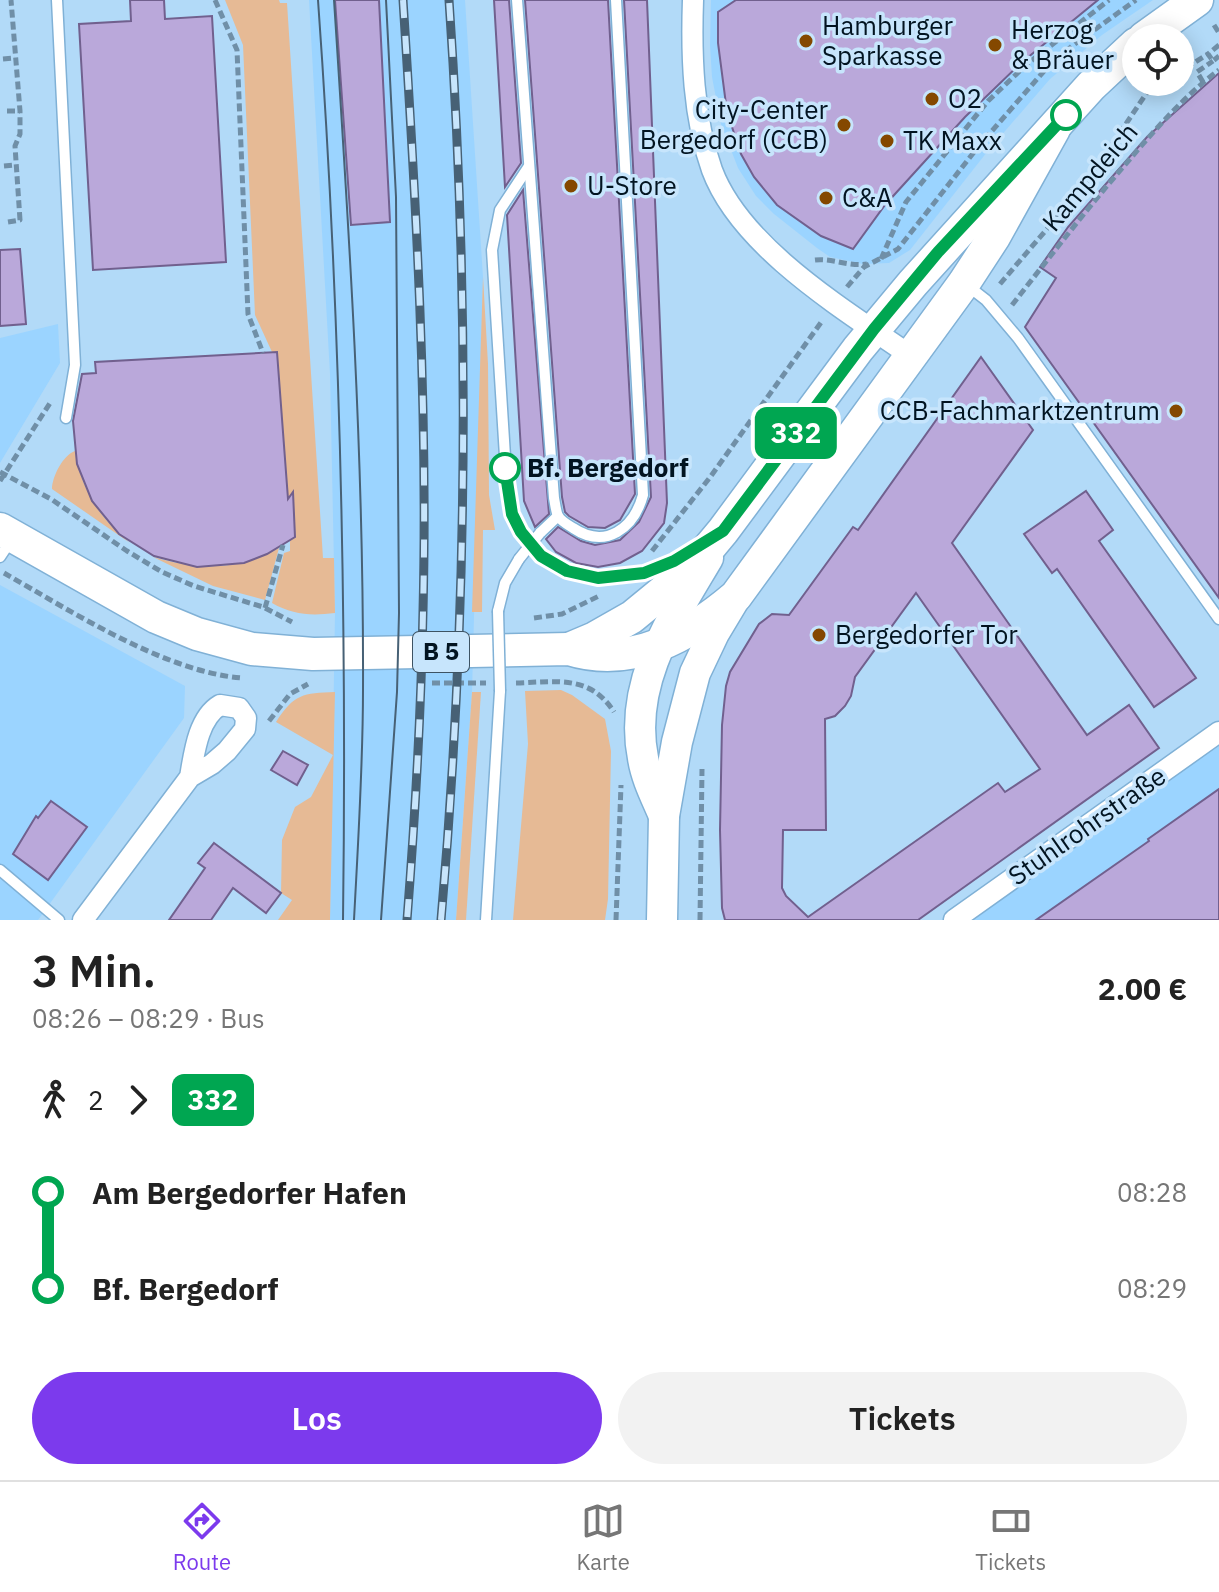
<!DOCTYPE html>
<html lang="de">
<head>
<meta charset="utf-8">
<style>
	body { margin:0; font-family:"IBM Plex Sans",sans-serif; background:#f2f2f2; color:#222; height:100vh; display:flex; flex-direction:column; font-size:30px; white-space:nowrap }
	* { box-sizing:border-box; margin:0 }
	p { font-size:26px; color:#767676 }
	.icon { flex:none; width:44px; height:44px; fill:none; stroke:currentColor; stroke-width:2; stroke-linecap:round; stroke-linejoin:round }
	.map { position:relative; height:920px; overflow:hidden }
	.sheet { display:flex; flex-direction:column; background:#fff; flex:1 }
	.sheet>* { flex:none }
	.badge { padding:0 16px; border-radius:12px; font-size:28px; line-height:52px }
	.buttons { position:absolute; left:1122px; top:24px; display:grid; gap:16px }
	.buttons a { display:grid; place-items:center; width:72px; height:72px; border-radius:50%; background:#fff; box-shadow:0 4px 20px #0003; font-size:40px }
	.map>.badge { position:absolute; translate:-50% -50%; box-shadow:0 0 0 4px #fff }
	.legs { display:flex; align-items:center; gap:12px; height:88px; padding:0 32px; font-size:26px }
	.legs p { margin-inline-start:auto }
	.summary { display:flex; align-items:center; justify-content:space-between; height:136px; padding:0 32px }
	h1 { font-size:44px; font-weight:600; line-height:60px }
	.action { display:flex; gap:16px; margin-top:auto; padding:16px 32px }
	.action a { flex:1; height:92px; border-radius:48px; background:#7c3aed; color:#fff; font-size:32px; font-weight:600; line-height:92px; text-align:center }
	.action a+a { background:#f2f2f2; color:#222 }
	ul { padding:0 32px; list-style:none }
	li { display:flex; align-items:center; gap:28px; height:96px; font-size:30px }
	li i { display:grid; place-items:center; width:12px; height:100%; margin:0 10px; background:currentColor }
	li i::after { content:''; width:20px; height:20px; margin:-10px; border:6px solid; border-radius:50%; background:#fff }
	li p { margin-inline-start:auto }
	li:first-child i { background:linear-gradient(#0000 50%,currentColor 0) }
	li:last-child i { background:linear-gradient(currentColor 50%,#0000 0) }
	.dock { display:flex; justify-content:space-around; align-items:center; height:112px; border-top:2px solid #e0e0e0; background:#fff; font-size:22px; color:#767676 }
	.dock a { display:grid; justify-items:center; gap:4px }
	.dock .on { color:#7c3aed }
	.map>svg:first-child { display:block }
	.built { fill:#9bd4ff }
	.green { fill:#e6ba95 }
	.building { fill:#baa8da; stroke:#71608e; stroke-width:2; fill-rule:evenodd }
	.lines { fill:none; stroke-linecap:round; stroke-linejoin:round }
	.service-casing { stroke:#80b1d6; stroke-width:13 }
	.minor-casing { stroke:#80b1d6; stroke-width:23 }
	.secondary-casing { stroke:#80b1d6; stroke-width:33 }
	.primary-casing { stroke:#80b1d6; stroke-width:35 }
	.path { stroke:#708fa7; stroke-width:5; stroke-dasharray:8 4; stroke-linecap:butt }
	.service { stroke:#fff; stroke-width:10 }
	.minor { stroke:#fff; stroke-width:20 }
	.secondary { stroke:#fff; stroke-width:30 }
	.primary { stroke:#fff; stroke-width:32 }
	.tram { stroke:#476175; stroke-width:2 }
	.rail-casing { stroke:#476175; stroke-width:9 }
	.rail { stroke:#c7e5fc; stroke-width:6; stroke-dasharray:18; stroke-linecap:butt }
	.service-bridge-casing { stroke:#80b1d6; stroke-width:13; stroke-linecap:butt }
	.service-bridge { stroke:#fff; stroke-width:10 }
	.line-1-casing { stroke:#fff; stroke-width:18 }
	.line-1 { stroke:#00a651; stroke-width:12 }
	.poi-dot { fill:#844800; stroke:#c7e5fc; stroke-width:3 }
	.stop-1-dot { fill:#fff; stroke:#00a651; stroke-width:4 }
	.labels { text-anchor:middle; stroke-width:7; stroke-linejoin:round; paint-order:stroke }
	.shield { fill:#c7e5fc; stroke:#3d5363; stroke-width:2 }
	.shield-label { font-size:24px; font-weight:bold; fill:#021421 }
	.poi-label { font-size:26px; fill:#021421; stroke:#c7e5fc; text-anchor:start }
	.street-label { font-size:26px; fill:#021421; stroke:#c7e5fc }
	.stop-label { font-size:26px; font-weight:bold; fill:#021421; stroke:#c7e5fc; text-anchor:start }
</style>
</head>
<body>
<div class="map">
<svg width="1219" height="920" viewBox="0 0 1219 920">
	<rect width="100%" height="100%" fill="#b2daf8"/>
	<g class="built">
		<polygon points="309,0 465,0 483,277 472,692 456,920 330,920 335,613 330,374"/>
		<polygon points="711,0 1153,0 1102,35 1050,79 987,152 910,250 889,263 863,264 830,257 817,248 774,214 756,196 738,168 721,124 712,77 710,45"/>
		<polygon points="58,324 60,363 0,463 0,338"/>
		<polygon points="0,585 185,686 184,718 38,920 0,920"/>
		<polygon points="1219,745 1219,920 972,920"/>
	</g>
	<g class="green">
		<path d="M225 0H279L280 3H287L323 558H334L335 613C311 616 293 615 272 603L284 553 290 551V541L295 536 293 494 288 499 277 353 272 352 255 315 243 45Z"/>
		<polygon points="483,277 488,364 489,495 495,530 483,530 482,612 472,612"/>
		<path d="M75 451C81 489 100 519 130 543L52 489C52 477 63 455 75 451Z"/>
		<path d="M279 548 265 600 213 586 153 557C197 570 238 571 279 548Z"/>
		<polygon points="561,690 572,695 605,719 611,751 608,899 605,920 513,920 528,744 525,691"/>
		<path d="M335 692 330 920H278L292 900 281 893 282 840 295 807 311 797 333 755 276 722C294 694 303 693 335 692Z"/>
		<polygon points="472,692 481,692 466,920 456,920"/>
	</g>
	<g class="building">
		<polygon points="130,0 164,0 165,19 212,16 226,262 93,270 79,24 131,21"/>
		<polygon points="335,0 379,0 390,222 351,225"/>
		<polygon points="494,0 509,0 521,163 505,187"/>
		<polygon points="525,0 608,0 635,494 620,520 605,528 588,527 569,516 565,512 562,497"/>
		<polygon points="624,0 647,0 667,503 664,523 642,551 620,563 598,567 576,563 556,552 546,539 558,527 581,541 595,545 620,540 639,522 651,497"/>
		<polygon points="736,0 1098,0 1021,63 965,117 885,205 853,249 821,236 777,205 754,177 741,154 727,112 718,43 718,12"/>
		<polygon points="1219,73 1219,598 1025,327 1056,278 1040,267 1068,227 1147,137"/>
		<polygon points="523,190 549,514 535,527 524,501 507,215"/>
		<polygon points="20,249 26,324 0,326 0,250"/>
		<polygon points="277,352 288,499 293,492 295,537 267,554 244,563 197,567 154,556 119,534 92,501 77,464 73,421 82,374 96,373 95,362"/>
		<path d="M981 357 1033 430 952 543 1087 735 1129 705 1159 748 918 920H725L722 908 720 830 722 725 726 686 730 672 759 624 772 614 789 615 853 527 858 530ZM916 593 1040 769 1005 792 998 783 808 917 786 896 782 888 783 830H826L825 719 835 716 845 706 851 696 855 677Z"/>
		<polygon points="1086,491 1113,530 1099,541 1196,678 1154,707 1057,569 1052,573 1024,534"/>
		<polygon points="283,751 308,765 297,785 271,770"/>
		<polygon points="1219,789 1219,920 1036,920 1149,841 1148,839"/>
		<polygon points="51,801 87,827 48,880 13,854 36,816 38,818"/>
		<polygon points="214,843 281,893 266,913 233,888 211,920 169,920 205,868 198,863"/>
	</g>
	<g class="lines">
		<g class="service-casing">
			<g id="service">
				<polyline points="57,0 75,365 66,418"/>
				<path d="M517 0 554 498C555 503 556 512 558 516 561 521 568 525 573 528 606 550 634 528 643 495L616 0"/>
				<path d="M529 166 500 210 492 250 507 488C521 559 575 592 646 573 662 568 676 559 691 551"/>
				<polyline points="968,286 986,300 1018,338 1219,619"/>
				<polyline points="540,533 558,516"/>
				<polyline points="0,557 12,539"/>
				<polyline points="498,611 505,583 519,559"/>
				<polyline points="0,870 59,920"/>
				<polyline points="486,920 500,691"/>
			</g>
		</g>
		<g class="minor-casing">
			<g id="minor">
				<path d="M693 0C691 56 693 117 712 170 741 248 845 310 911 356"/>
				<path d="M83 920 190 777 212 764 227 751 245 729 246 718 239 708 220 705C198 718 194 754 190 777"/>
				<polyline points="954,920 1219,732"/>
			</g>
		</g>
		<g class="secondary-casing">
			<g id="secondary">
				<path d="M664 816C656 797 646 778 643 758 628 683 672 619 708 558"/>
				<polyline points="662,920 664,816 677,742 695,673 714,633 735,598"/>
			</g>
		</g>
		<g class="primary-casing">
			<g id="primary">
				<polyline points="1144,38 1197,0"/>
				<path d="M0 529 156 617 197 634 252 649 313 654 569 649C632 669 689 636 736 596L964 283 994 237 1054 129"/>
				<polyline points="569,649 595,638 632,617 693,567 723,531 858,349 913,283 1091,86 1136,44"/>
			</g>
		</g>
		<g class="path">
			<polyline points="215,0 237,50 248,314 263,353"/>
			<polyline points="1214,25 1219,33"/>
			<polyline points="1219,45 1208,54 1213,61 1219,56"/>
			<polyline points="1181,48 1192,64 1208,54"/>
			<polyline points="3,59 15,58"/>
			<polyline points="1203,82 1197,72 1213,61"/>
			<polyline points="7,111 20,111"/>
			<polyline points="4,166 16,165"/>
			<polyline points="8,222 20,220 15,146 20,134 20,111 11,0"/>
			<polyline points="881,259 906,202 988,101 1026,65 1109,0"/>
			<path d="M815 260C833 258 849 267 867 264"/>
			<polyline points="1000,284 1087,182 1154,82"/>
			<polyline points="847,287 864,267 898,249 978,147 1044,71 1072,46 1136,0"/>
			<path d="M1012 305C1049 258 1085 211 1124 166 1153 132 1183 97 1219 70"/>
			<polyline points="0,472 51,499 127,551 162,572 194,586 263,607 292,622"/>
			<polyline points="0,481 50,403"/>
			<polyline points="652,551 711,476 822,321"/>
			<path d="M4 573C71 611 165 672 242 678"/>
			<polyline points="265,608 283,545"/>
			<polyline points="534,618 562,614 599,596"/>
			<polyline points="432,683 486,683"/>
			<path d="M516 683C555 682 590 674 614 712"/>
			<polyline points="269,721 290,694 308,684"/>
			<polyline points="616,920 621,785"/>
			<polyline points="700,920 702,769"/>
		</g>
		<use href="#service" class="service"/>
		<use href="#minor" class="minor"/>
		<use href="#secondary" class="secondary"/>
		<use href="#primary" class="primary"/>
		<g class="tram">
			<path d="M318 0C340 306 347 614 343 920"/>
			<path d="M334 0C349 230 364 460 363 690 363 767 358 843 354 920"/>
			<polyline points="381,920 397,692 399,613 396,197 386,0"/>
		</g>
		<g class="rail-casing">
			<g id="rail">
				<path d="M403 0C416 203 428 408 423 611 421 714 415 818 407 920"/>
				<path d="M441 920C468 614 470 306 449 0"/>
			</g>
		</g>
		<use href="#rail" class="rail"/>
		<g class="service-bridge-casing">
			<g id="service-bridge">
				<polyline points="519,559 540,533"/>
				<polyline points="498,611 500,691"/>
			</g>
		</g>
		<use href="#service-bridge" class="service-bridge"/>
	</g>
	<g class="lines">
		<g class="line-1-casing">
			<polyline id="line-1" points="505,468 512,514 521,532 541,556 567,571 598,578 644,573 674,561 723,531 874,329 938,252 1066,115"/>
		</g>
		<use href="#line-1" class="line-1"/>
	</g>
	<g class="poi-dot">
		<circle cx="806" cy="41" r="8"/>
		<circle cx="995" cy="45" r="8"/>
		<circle cx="932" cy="99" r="8"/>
		<circle cx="844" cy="125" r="8"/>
		<circle cx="887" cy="141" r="8"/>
		<circle cx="571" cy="186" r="8"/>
		<circle cx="826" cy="198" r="8"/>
		<circle cx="1176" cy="411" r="8"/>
		<circle cx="819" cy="635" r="8"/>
	</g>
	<g class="stop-1-dot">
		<circle cx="1066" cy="115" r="14"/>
		<circle cx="505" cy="468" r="14"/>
	</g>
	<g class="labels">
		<rect class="shield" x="413" y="632" width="56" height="40" rx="6"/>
		<g class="shield-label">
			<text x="441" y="660">B 5</text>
		</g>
		<g class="poi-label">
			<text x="822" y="35">Hamburger<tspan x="822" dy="30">Sparkasse</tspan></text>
			<text x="1011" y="39">Herzog<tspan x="1011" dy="30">&amp; Bräuer</tspan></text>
			<text x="948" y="108">O2</text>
			<text x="828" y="119" text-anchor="end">City-Center<tspan x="828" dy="30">Bergedorf (CCB)</tspan></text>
			<text x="903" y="150">TK Maxx</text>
			<text x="587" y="195">U-Store</text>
			<text x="842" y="207">C&amp;A</text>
			<text x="1160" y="420" text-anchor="end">CCB-Fachmarktzentrum</text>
			<text x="835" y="644">Bergedorfer Tor</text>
		</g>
		<g class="street-label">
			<text transform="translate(1090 177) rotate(-50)" y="9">Kampdeich</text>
			<text transform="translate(1087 826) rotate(-35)" y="9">Stuhlrohrstraße</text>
		</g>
		<g class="stop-label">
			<text x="527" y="477">Bf. Bergedorf</text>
		</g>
	</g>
</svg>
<div class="buttons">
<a><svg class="icon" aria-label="locate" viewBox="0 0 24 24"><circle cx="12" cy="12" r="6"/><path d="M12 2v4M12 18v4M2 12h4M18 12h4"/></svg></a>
</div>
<b class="badge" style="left:796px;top:433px;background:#00a651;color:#fff">332</b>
</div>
<section class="sheet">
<div class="summary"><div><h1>3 Min.</h1><p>08:26 – 08:29 · Bus</p></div><b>2.00 €</b></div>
<div class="legs"><svg class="icon" aria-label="walk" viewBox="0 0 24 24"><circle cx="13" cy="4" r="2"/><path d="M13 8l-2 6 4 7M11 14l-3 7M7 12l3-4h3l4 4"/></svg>2<svg class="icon" aria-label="forward" viewBox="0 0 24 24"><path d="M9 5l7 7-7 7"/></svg><b class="badge" style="background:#00a651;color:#fff">332</b></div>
<ul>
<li><i style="color:#00a651"></i><b>Am Bergedorfer Hafen</b><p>08:28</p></li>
<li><i style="color:#00a651"></i><b>Bf. Bergedorf</b><p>08:29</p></li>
</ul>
<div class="action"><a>Los</a><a>Tickets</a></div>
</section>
<nav class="dock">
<a class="on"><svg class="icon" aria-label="directions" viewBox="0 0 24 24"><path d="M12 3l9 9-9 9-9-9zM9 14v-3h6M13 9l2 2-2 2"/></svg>Route</a>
<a><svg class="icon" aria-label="map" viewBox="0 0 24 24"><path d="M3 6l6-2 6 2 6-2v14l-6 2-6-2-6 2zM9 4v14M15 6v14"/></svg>Karte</a>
<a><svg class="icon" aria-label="tickets" viewBox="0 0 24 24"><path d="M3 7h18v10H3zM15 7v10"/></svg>Tickets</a>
</nav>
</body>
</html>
